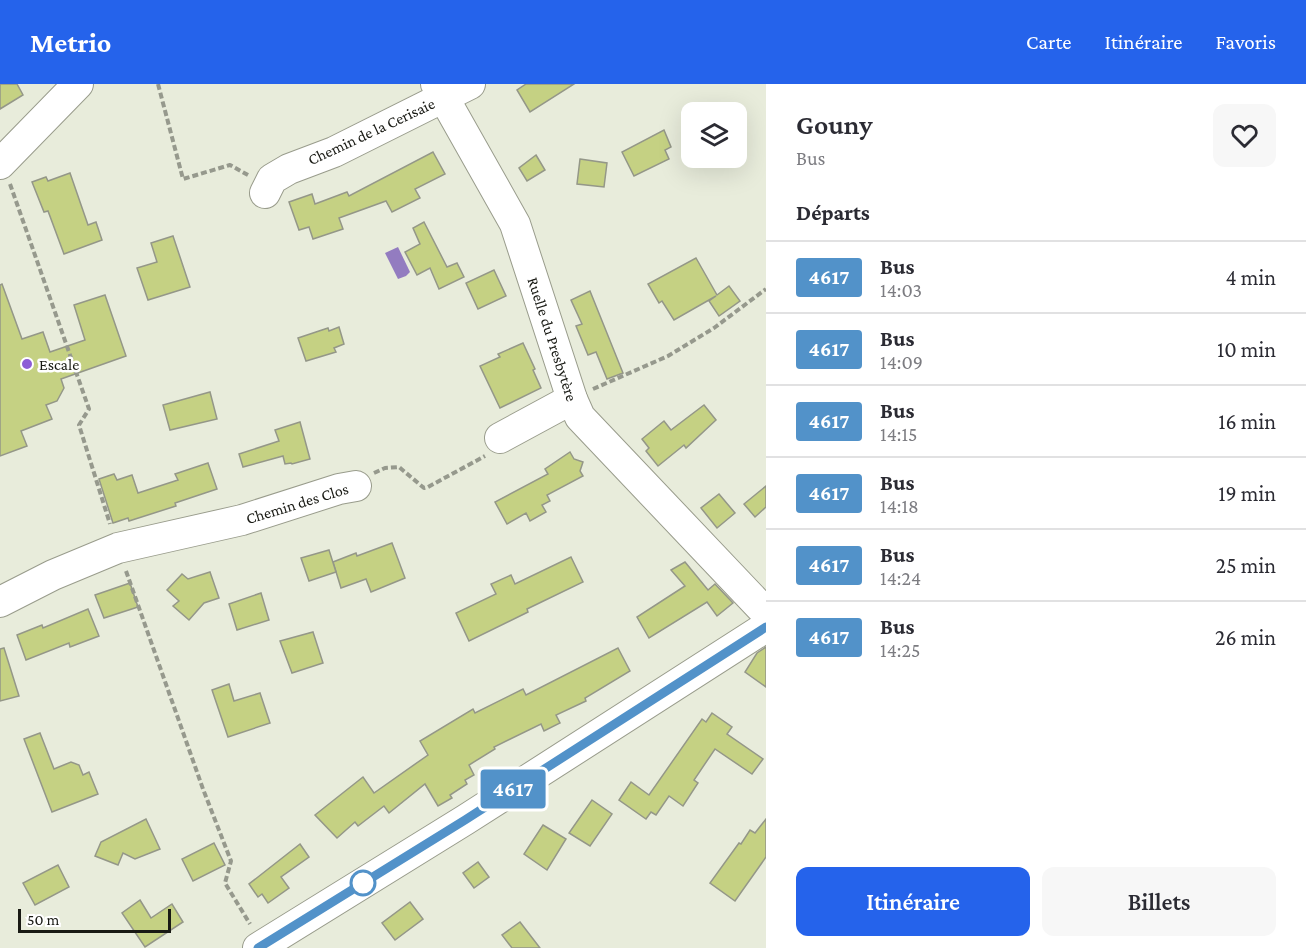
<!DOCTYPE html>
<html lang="fr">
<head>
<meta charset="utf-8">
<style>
	body { margin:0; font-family:"Crimson Pro",serif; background:#f7f7f7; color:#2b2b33; height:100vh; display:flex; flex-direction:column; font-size:22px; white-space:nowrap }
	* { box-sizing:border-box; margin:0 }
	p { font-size:20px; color:#7c7c81 }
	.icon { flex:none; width:33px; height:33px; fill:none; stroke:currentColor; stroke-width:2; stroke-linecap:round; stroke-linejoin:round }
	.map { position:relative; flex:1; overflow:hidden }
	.drawer { display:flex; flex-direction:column; background:#fff; width:540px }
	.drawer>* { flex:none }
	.badge { padding:0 12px; border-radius:4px; font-size:21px; line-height:39px }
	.tools { position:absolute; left:681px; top:18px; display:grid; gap:12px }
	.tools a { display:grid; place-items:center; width:66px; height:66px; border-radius:12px; background:#fff; box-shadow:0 6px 24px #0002; font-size:30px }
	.scale { position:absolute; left:18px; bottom:15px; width:153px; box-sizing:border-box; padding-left:6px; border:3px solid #191a14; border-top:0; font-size:16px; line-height:21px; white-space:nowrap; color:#191a14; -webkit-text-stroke:4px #fff; paint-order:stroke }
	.map>.badge { position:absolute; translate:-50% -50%; box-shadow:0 0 0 3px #fff }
	h2 { padding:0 30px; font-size:22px; line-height:54px }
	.round { display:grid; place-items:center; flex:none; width:63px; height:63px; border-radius:12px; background:#f7f7f7 }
	.head { display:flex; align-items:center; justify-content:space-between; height:102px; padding:0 30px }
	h1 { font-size:28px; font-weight:600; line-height:45px }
	.action { display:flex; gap:12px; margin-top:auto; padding:12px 30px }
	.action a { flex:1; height:69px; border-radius:12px; background:#2563eb; color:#fff; font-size:24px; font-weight:600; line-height:69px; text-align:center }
	.action a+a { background:#f7f7f7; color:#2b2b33 }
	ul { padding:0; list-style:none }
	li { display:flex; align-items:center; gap:18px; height:72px; padding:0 30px; border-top:2px solid #e1e1e2 }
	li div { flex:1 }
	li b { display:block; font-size:22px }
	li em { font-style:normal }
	li .badge { min-width:66px; font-weight:700; text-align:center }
	header { display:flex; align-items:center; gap:36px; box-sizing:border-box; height:84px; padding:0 30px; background:#2563eb; color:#fff }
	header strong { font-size:28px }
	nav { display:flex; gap:33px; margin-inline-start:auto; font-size:21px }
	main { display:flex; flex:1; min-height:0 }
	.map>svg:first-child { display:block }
	.water { fill:#937cc0 }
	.building { fill:#c5d183; stroke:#949788; stroke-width:1.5 }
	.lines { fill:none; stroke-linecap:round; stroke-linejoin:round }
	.minor-casing { stroke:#999c8c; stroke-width:32 }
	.path { stroke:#96998d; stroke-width:4; stroke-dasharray:6 3; stroke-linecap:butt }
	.minor { stroke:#fff; stroke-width:30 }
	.line-casing { stroke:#fff; stroke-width:14 }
	.line { stroke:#5292c9; stroke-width:9 }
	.poi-dot { fill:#8d5dd6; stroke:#fff; stroke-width:2 }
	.stop-dot { fill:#fff; stroke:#5292c9; stroke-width:3 }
	.labels { text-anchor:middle; stroke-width:5; stroke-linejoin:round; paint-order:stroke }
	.street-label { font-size:16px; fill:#191a14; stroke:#fff }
	.poi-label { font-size:16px; fill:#191a14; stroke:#fff; text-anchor:start }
</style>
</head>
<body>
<header>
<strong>Metrio</strong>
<nav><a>Carte</a><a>Itinéraire</a><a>Favoris</a></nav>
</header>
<main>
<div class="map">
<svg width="766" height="864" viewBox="0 0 766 864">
	<rect width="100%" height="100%" fill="#e8ecdb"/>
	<polygon class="water" points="398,163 410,188 406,192 398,195 385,169"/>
	<g class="building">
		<polygon points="0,0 17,0 23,11 0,25"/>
		<polygon points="526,0 574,0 530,28 517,6"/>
		<polygon points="664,46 671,63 665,66 669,75 634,92 622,68"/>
		<polygon points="433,68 445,90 415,105 420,114 392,128 386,117 339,134 343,145 313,155 309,143 299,146 289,118 312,110 315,120 347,108 349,112"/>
		<polygon points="536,71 545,86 527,97 519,84"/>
		<polygon points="580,75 607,79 604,103 577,100"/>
		<polygon points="70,89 88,141 96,138 102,156 64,170 48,127 44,128 32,98 46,93 48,97"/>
		<polygon points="424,138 447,183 457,179 464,193 439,205 430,184 417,191 405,168 420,160 413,144"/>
		<polygon points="173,152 190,203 148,216 137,184 157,178 151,159"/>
		<polygon points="696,174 717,211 729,202 740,217 719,232 709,217 716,212 674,236 662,217 659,219 648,200"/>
		<polygon points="494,186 506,212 478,225 466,199"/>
		<polygon points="2,200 22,255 43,248 50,268 85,256 74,221 105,211 126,272 61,295 64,304 57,317 46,321 52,335 21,347 27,362 0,372 0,201"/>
		<polygon points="590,207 623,289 607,295 596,268 588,271 576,242 582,240 571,216"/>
		<polygon points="339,243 344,260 334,264 336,268 306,277 298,254 328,244 329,247"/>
		<polygon points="523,259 535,285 533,286 541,304 500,324 480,282 500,273 498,270"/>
		<polygon points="210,308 217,335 170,346 163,321"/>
		<polygon points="704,321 716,336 686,364 684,361 658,382 646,367 649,364 642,355 664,337 671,346"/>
		<polygon points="300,338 310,375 292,380 291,379 285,380 283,372 243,383 239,370 279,357 275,346"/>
		<polygon points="570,368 574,375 583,378 580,387 583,392 547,411 550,417 542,421 546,428 530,437 526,429 507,440 495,418 548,390 545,385"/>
		<polygon points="208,379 217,405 175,419 176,422 129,437 128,434 113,439 99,395 114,390 117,396 132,391 138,409 178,396 175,390"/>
		<polygon points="766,402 766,423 755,433 744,420"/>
		<polygon points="719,410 735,429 717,444 701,424"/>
		<polygon points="392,459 405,494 371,508 366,495 341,504 333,478 356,469 357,472"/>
		<polygon points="329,466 336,488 309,497 301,474"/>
		<polygon points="571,473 583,498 527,525 528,528 469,557 456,529 496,510 491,500 511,491 515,500"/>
		<polygon points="685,478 708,506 715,500 733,519 717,532 707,518 649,554 637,533 685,502 671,486"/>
		<polygon points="210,488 219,514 204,519 189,536 173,522 179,517 167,506 182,490 188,495"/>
		<polygon points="130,499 138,523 104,534 95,511"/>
		<polygon points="261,509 269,536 237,546 229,520"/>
		<polygon points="88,525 99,552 70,563 69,559 26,576 17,551 42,541 43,544"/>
		<polygon points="313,548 323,579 292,589 280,557"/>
		<polygon points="766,563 766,603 745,588 757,569"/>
		<polygon points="4,564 19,612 0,617 0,565"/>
		<polygon points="618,564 630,587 585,614 586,617 556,631 560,639 544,647 541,640 494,663 495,665 469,681 474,691 465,696 467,700 450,711 452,714 438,722 425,700 389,729 384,722 358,742 355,738 337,754 315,731 363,693 374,709 428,671 420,657 473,625 475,629 523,605 526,611"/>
		<polygon points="229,600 234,617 260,609 270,639 228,653 212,606"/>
		<polygon points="712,629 732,643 727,650 763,675 752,690 715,665 694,696 698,699 683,722 669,712 656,731 651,728 646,735 619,716 631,698 649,711 702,635 706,638"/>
		<polygon points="40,649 54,685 71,678 79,681 83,691 89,688 98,710 52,728 24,655"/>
		<polygon points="592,716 612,730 590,762 569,749"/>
		<polygon points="146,735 160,765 135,775 123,769 118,781 95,772 101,758"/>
		<polygon points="766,735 766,773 735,817 710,799 739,759 741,760 750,746 755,749"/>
		<polygon points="543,741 566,755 547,786 524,770"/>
		<polygon points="214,759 225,781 193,797 182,775"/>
		<polygon points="300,760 309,773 281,793 289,804 268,819 262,810 258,813 249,800"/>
		<polygon points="478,778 489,793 474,804 463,789"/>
		<polygon points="58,781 69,803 35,821 23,799"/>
		<polygon points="140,816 151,834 172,820 183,838 145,863 122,829"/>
		<polygon points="410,818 423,835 395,856 382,839"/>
		<polygon points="520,838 540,864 512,864 502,851"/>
	</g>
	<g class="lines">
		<g class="minor-casing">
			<g id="minor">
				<polyline points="436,0 515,140 572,315 580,333 766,529"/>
				<polyline points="0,80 78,0"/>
				<polyline points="265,109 272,95 289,85 334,68 470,0"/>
				<polyline points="500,354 572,315"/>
				<polyline points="0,518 53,491 118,464 242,436 339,405 356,402"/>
				<polyline points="258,864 465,736 766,543"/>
			</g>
		</g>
		<g class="path">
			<polyline points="158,0 183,95 230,81 248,91"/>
			<polyline points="10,100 89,325 79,341 110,440"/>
			<polyline points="593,305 668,272 714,244 766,205"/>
			<polyline points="374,389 385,384 399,383 424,404 428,403 485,372"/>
			<polyline points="126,487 203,705 231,777 225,799 250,840"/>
		</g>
		<use href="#minor" class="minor"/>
	</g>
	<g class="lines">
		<g class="line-casing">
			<polyline id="line" points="258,864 465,736 766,543"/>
		</g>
		<use href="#line" class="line"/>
	</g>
	<circle class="poi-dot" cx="27" cy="280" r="6"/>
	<circle class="stop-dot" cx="363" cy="799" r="12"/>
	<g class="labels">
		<g class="street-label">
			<text transform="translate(371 47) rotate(-25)" y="6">Chemin de la Cerisaie</text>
			<text transform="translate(553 255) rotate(72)" y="6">Ruelle du Presbytère</text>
			<text transform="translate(297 419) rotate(-17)" y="6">Chemin des Clos</text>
		</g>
		<g class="poi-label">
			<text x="39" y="286">Escale</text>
		</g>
	</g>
</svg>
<div class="tools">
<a><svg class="icon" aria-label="layers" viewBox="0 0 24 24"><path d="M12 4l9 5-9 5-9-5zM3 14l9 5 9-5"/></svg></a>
</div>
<div class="scale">50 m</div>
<b class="badge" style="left:513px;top:705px;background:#5292c9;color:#fff">4617</b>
</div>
<section class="drawer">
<div class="head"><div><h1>Gouny</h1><p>Bus</p></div><a class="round"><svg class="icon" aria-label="heart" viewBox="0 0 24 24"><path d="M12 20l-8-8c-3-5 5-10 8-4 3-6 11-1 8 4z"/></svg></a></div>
<h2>Départs</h2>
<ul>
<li><span class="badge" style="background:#5292c9;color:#fff">4617</span><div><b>Bus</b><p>14:03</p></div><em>4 min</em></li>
<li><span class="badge" style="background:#5292c9;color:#fff">4617</span><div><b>Bus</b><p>14:09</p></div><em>10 min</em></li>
<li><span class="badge" style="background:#5292c9;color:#fff">4617</span><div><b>Bus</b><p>14:15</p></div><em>16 min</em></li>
<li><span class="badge" style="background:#5292c9;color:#fff">4617</span><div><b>Bus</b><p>14:18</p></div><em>19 min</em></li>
<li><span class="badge" style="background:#5292c9;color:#fff">4617</span><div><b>Bus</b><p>14:24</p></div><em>25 min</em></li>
<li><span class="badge" style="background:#5292c9;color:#fff">4617</span><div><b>Bus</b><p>14:25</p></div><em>26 min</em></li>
</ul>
<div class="action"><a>Itinéraire</a><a>Billets</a></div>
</section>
</main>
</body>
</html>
